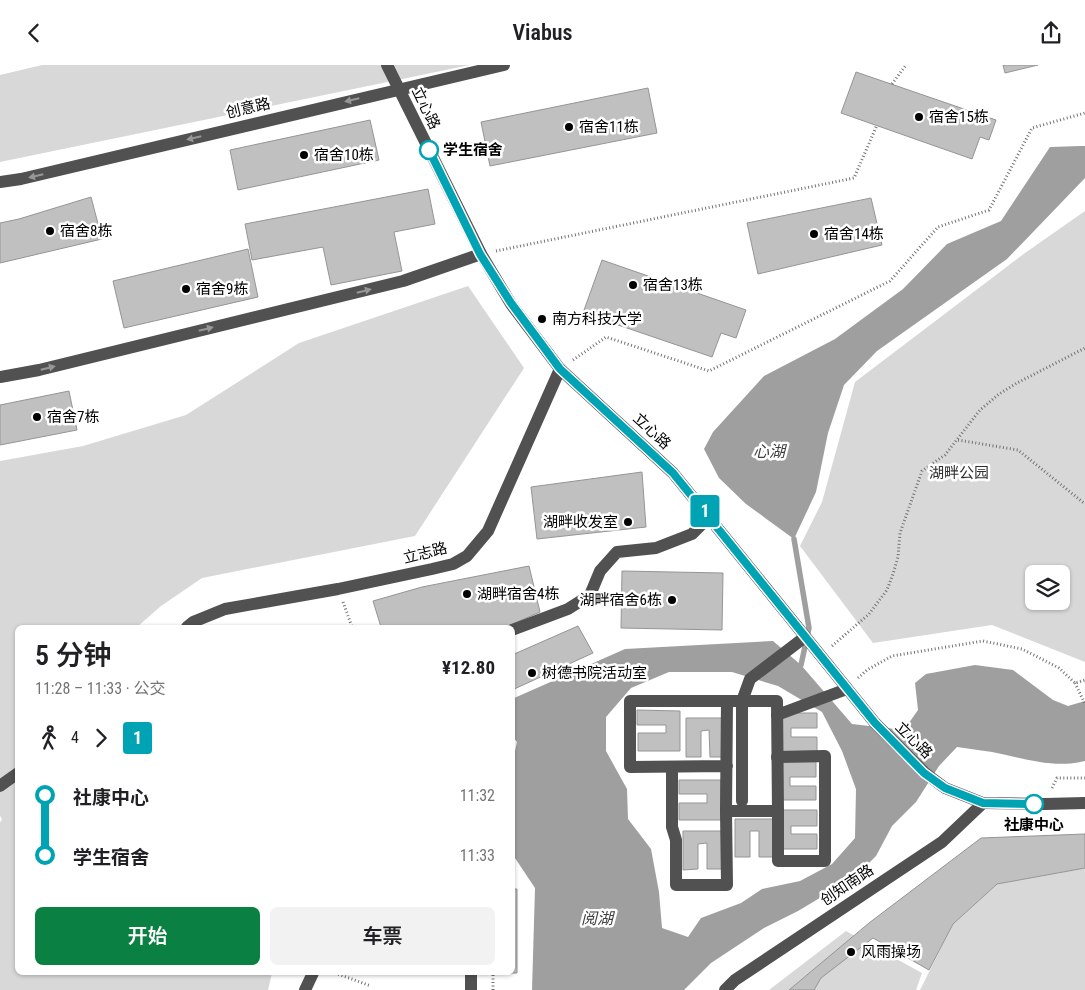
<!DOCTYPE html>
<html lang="zh">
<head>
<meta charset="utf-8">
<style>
	body { margin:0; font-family:"Roboto Condensed","Noto Sans SC",sans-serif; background:#f2f2f2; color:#202124; height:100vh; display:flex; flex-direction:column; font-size:19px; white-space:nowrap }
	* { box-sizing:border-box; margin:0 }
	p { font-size:16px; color:#757577 }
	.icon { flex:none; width:28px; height:28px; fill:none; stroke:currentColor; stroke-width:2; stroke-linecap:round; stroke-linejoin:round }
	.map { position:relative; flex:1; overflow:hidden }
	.drawer { position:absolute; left:15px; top:560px; width:500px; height:350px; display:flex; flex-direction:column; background:#fff; border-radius:8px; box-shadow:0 1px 4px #0004 }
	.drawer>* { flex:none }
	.badge { padding:0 10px; border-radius:4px; font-size:18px; line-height:32px }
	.tools { position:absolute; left:1025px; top:500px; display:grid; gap:10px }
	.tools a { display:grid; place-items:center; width:45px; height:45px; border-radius:8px; background:#fff; box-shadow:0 1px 4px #0004; font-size:25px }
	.map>.badge { position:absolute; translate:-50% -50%; box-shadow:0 0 0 2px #fff }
	.legs { display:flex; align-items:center; gap:8px; height:55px; padding:0 20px; font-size:16px }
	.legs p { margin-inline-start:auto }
	.overview { display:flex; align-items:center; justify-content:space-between; height:85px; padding:0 20px }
	h1 { font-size:28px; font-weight:600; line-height:38px }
	.action { display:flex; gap:10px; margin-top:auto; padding:10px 20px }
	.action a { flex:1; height:58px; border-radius:8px; background:#0b8043; color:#fff; font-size:20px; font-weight:600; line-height:58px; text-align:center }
	.action a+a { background:#f2f2f2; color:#202124 }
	ul { padding:0 20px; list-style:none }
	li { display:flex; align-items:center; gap:18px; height:60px; font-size:19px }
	li i { display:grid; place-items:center; width:8px; height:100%; margin:0 6px; background:currentColor }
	li i::after { content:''; width:12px; height:12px; margin:-6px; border:4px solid; border-radius:50%; background:#fff }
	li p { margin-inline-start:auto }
	li:first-child i { background:linear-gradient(#0000 50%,currentColor 0) }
	li:last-child i { background:linear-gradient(currentColor 50%,#0000 0) }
	header { display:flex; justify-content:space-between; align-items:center; height:65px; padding:0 20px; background:#fff; font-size:22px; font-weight:600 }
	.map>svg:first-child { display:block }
	.green { fill:#d8d8d8; fill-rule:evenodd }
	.water { fill:#9f9f9f; fill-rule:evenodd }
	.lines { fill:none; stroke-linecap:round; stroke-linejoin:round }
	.stream { stroke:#9f9f9f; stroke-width:5.5 }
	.building { fill:#c0c0c0; stroke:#959595 }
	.path { stroke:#737373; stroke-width:3; stroke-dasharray:1 2.5; stroke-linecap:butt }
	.minor { stroke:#515151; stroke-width:12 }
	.oneway { fill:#979797 }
	.line-1-casing { stroke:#fff; stroke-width:11 }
	.line-1 { stroke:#00a3b4; stroke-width:8 }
	.poi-dot { fill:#000; stroke:#fff; stroke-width:2 }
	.stop-1-dot { fill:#fff; stroke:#00a3b4; stroke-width:2.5 }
	.labels { text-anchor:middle; stroke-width:5; stroke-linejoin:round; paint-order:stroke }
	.street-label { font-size:15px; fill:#000; stroke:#fff }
	.poi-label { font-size:15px; fill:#000; stroke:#fff; text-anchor:start }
	.stop-label { font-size:15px; font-weight:bold; fill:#000; stroke:#fff; text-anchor:start }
	.park-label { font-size:15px; fill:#2f2f2f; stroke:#fff }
	.water-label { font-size:16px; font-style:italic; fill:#404040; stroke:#fff }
</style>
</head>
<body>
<header><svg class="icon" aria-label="back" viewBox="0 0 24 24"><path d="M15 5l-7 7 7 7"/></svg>Viabus<svg class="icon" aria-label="share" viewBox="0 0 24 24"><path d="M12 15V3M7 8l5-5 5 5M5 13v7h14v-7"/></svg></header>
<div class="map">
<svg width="1085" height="925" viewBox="0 0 1085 925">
	<rect width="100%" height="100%" fill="#fff"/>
	<g class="green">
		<polygon points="42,0 470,0 0,97 0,10"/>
		<path d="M1085 146V597L992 560 873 578 800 481 822 437 855 317 1025 188ZM1034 509H1061V536H1034Z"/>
		<polygon points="468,221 524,303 415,471 202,513 161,541 137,562 18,562 18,908 272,908 268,925 0,925 0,758 2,754 0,751 0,396 83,381 186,350 299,278"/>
		<polygon points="1085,803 1085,925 920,925 953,859 997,819"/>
		<polygon points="846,866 922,908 916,925 769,925"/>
	</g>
	<g class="water">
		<polygon points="1080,81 1085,81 1085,113 1007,194 877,286 844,320 828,368 816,427 794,474 746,439 719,413 704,384 713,367 764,311 835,274 903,224 947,179 1001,156 1050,82"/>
		<path d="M773 576 801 600 852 659 904 665 918 645 915 618 926 609 975 600 1013 605 1053 635 1068 641 1085 636V696C1053 704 1023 693 992 687 980 685 969 684 957 682L939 701 916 737 892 761 876 791 855 812 798 846 764 863 711 898 684 925H532L535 823 513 790 512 699 517 677 513 672 512 634 625 584ZM669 607H732L778 621 822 647 842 686 856 724 855 773 832 799 800 816 762 824 741 838 701 853 688 872 662 863 659 827 651 784 628 754 627 724 606 686V652L631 623Z"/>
	</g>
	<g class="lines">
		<polyline class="stream" points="794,474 809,563 801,600"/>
	</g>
	<g class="building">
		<polygon points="1003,0 1038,0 1005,8"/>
		<polygon points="856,7 996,55 989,75 980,72 972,94 841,48"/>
		<polygon points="648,23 657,68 490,101 481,57"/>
		<polygon points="370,55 379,95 238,125 230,85"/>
		<polygon points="428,124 435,159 394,167 402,206 331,220 323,182 252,195 245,159"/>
		<polygon points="91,132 102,174 0,198 0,158 19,154"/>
		<polygon points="871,133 882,180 758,209 747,158"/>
		<polygon points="248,184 258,232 124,263 113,216"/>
		<polygon points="602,195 746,245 736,273 721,268 712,292 583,248"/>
		<polygon points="69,326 77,365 0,380 0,340"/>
		<polygon points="642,407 646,462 537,474 531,422"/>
		<polygon points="529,501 540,547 506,562 381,562 373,536 422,522"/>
		<polygon points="622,506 723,508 722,565 621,563"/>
		<polygon points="578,561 593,588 512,625 512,590"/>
		<polygon points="637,645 680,646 680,686 638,686 638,668 666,668 666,660 637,660"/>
		<polygon points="782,648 817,648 817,663 791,663 791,672 817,672 817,686 782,687"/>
		<polygon points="686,653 725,653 725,692 710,692 709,665 701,666 701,692 686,692"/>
		<polygon points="782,697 816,697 816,712 790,712 790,721 816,721 816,735 782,735"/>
		<polygon points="679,715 721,715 721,755 679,755 679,738 707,738 707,729 679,729"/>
		<polygon points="782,745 817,745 817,761 791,761 791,769 817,769 817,784 783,784"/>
		<polygon points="735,754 774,754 774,792 759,792 759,766 750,766 750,792 735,792"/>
		<polygon points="683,766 722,766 722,804 707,804 707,778 698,779 698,804 683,805"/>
		<polygon points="1085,769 1085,803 997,819 953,859 929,905 873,873 821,913 814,925 789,925 869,858 981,773"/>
		<polygon points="512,824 517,824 517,908 481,908 512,908"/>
	</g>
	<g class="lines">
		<g class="path">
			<polyline points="892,19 906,0"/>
			<polyline points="496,186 854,113 877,60"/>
			<polyline points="573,295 606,272 709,306 890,216 938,162 989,145 1032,63 1085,48"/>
			<polyline points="958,375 1018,385 1085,439"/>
			<polyline points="343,537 352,562"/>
			<polyline points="832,581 869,549 887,525 893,509 898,492 900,468 922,406 945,390 980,345 999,329 1017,318 1085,283"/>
			<polyline points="858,613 867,605 892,591 983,576 1022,584 1059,603 1075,618 1085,615"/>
			<polyline points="1075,618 1085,639"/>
			<polyline points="1052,723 1057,713 1085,713"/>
			<polyline points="335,908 371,921"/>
			<polyline points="493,925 493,908"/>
		</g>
		<g class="minor">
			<polyline points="387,0 481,189 511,239 560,304 673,408 875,658 925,708 945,723 983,738 1045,739 1085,738"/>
			<polyline points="0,117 21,114 504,0"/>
			<polyline points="0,312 39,305 403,216 481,189"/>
			<polyline points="187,562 193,557 225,544 338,524 432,504 453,499 467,491 488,466 560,304"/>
			<polyline points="512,565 568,544 590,530 600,506 617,487 656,483 692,469 709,452"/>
			<polyline points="777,650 847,624"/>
			<polyline points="777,692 825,691 825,796 778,796 778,746"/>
			<polyline points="727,701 630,702 630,636 777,636 778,746 726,746 727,636"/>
			<polyline points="672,702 672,762 676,775 676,820 727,820 726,746"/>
			<polyline points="0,721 18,708"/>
			<polyline points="742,736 742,636 750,614 805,572"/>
			<polyline points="305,925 313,908"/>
			<polyline points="471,925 471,908"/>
			<polyline points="725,925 735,915 942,777 983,738"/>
		</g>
	</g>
	<defs><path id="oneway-solid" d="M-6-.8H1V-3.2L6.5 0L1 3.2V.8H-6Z" transform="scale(1.25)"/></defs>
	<g class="oneway">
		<use href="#oneway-solid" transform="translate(352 35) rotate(167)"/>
		<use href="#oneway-solid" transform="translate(194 73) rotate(167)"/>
		<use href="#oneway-solid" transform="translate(36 111) rotate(167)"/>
		<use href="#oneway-solid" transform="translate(364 226) rotate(-14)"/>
		<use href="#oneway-solid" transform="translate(206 264) rotate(-14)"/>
		<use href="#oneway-solid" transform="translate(48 303) rotate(-14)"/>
	</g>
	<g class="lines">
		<g class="line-1-casing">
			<polyline id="line-1" points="429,85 480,189 511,238 560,304 673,408 875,658 924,708 945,723 983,738 1034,739"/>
		</g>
		<use href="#line-1" class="line-1"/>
	</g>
	<g class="poi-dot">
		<circle cx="919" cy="52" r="5"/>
		<circle cx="569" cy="62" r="5"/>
		<circle cx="304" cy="90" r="5"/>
		<circle cx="50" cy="166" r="5"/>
		<circle cx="814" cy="169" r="5"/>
		<circle cx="633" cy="220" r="5"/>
		<circle cx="186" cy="224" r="5"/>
		<circle cx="542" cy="254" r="5"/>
		<circle cx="37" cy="352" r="5"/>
		<circle cx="628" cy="457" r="5"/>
		<circle cx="467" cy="529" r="5"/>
		<circle cx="672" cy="535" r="5"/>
		<circle cx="532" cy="608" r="5"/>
		<circle cx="851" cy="887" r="5"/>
	</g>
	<g class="stop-1-dot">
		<circle cx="429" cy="85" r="9"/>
		<circle cx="1034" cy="739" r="9"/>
	</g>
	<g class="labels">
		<g class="street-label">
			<text transform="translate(248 43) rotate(-13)" y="5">创意路</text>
			<text transform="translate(426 43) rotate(64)" y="5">立心路</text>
			<text transform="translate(652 366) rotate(43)" y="5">立心路</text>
			<text transform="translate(425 488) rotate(-14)" y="5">立志路</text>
			<text transform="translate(914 675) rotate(45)" y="5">立心路</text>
			<text transform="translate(847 820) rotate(-34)" y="5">创知南路</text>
		</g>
		<g class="poi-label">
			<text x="929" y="57">宿舍15栋</text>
			<text x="579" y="67">宿舍11栋</text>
			<text x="314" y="95">宿舍10栋</text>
			<text x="60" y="171">宿舍8栋</text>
			<text x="824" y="174">宿舍14栋</text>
			<text x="643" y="225">宿舍13栋</text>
			<text x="196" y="229">宿舍9栋</text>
			<text x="552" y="259">南方科技大学</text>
			<text x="47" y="357">宿舍7栋</text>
			<text x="618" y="462" text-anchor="end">湖畔收发室</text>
			<text x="477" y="534">湖畔宿舍4栋</text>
			<text x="662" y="540" text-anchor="end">湖畔宿舍6栋</text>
			<text x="542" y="613">树德书院活动室</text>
			<text x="861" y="892">风雨操场</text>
		</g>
		<g class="stop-label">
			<text x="443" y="90">学生宿舍</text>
			<text x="1034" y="765" text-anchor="middle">社康中心</text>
		</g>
		<g class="park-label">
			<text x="959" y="413">湖畔公园</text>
		</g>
		<g class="water-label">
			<text x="769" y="392">心湖</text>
			<text x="597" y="859">阅湖</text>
		</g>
	</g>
</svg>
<div class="tools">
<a><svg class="icon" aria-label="layers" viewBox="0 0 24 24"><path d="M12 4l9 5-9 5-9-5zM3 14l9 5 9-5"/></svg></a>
</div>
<b class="badge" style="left:705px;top:446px;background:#00a3b4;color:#fff">1</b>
<section class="drawer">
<div class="overview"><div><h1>5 分钟</h1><p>11:28 – 11:33 · 公交</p></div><b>¥12.80</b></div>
<div class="legs"><svg class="icon" aria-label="walk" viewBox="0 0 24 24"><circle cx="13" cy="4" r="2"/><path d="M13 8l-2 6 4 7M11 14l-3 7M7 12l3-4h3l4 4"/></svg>4<svg class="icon" aria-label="forward" viewBox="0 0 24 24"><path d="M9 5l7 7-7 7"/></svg><b class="badge" style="background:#00a3b4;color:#fff">1</b></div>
<ul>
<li><i style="color:#00a3b4"></i><b>社康中心</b><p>11:32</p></li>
<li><i style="color:#00a3b4"></i><b>学生宿舍</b><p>11:33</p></li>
</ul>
<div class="action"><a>开始</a><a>车票</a></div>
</section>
</div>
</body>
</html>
